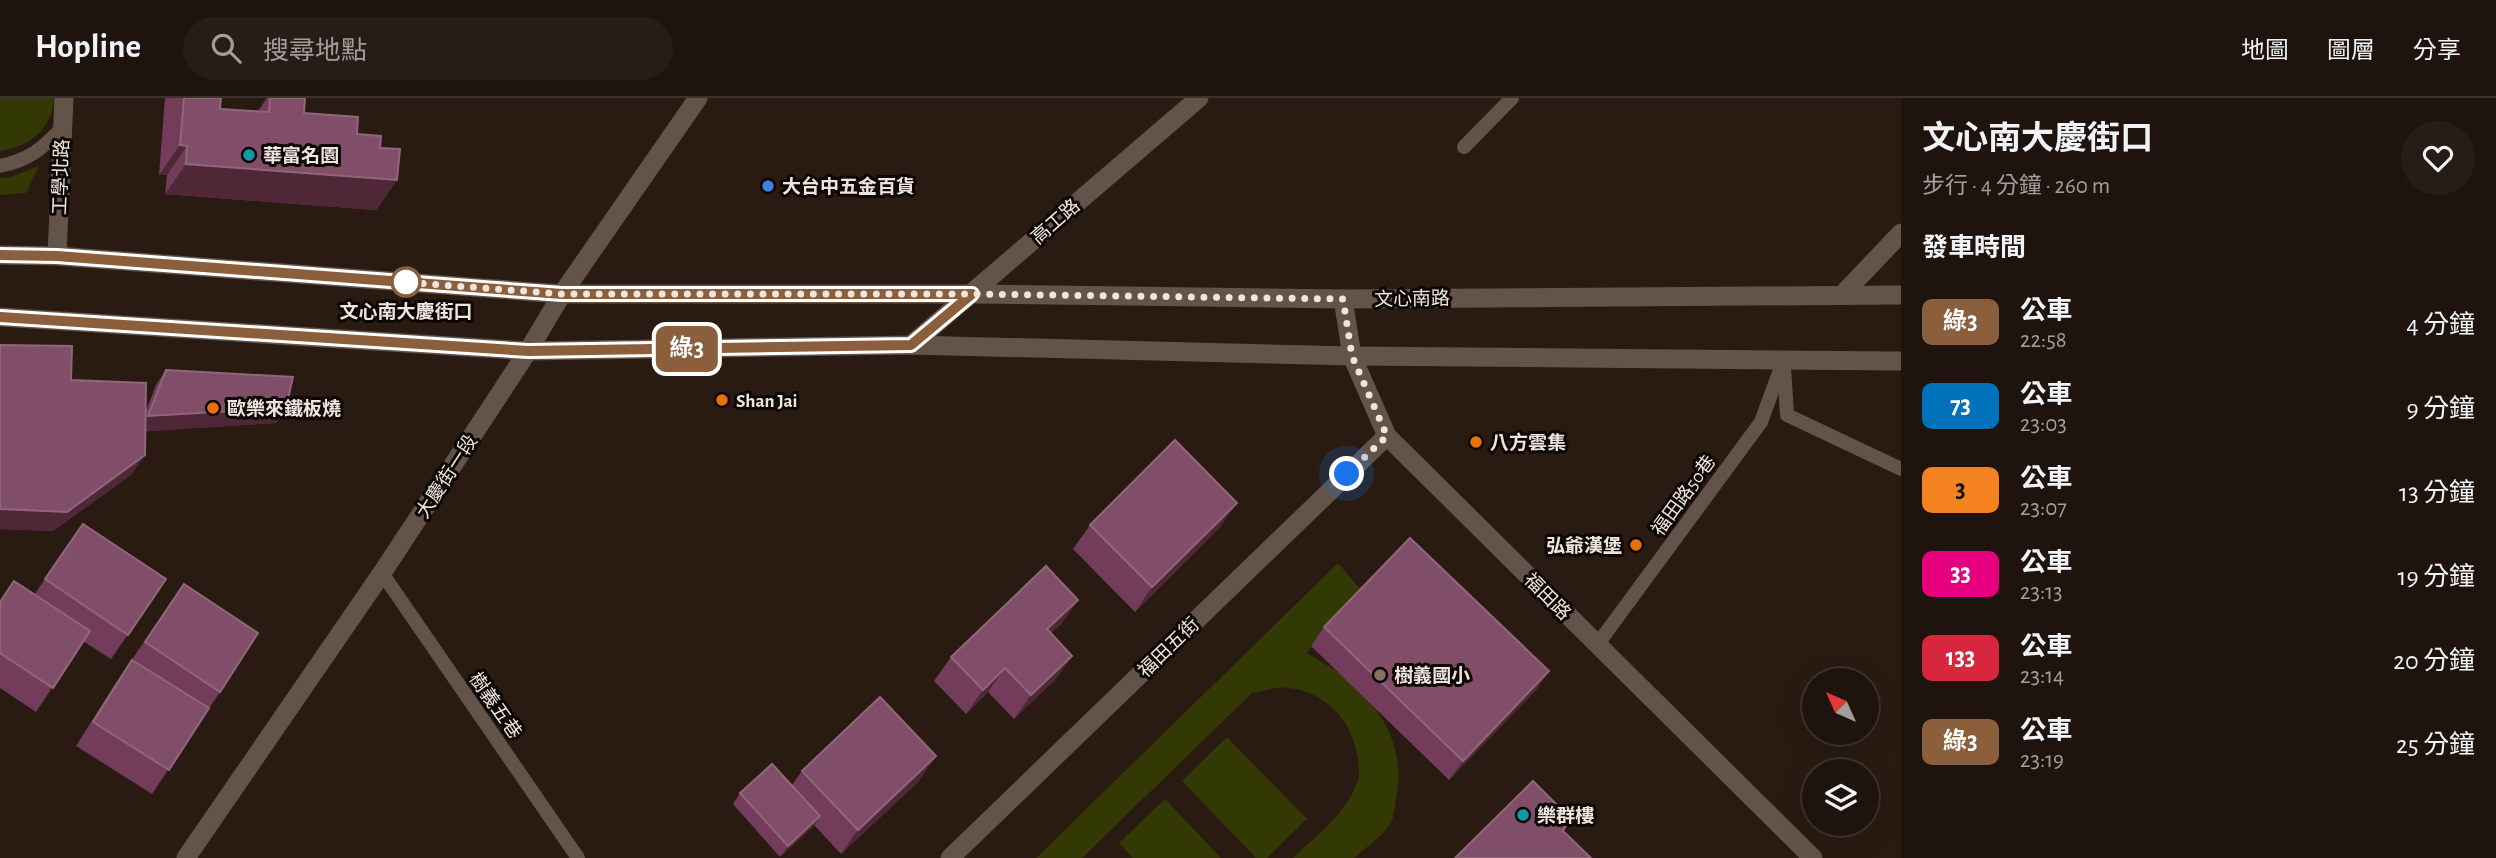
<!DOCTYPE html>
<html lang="zh-TW">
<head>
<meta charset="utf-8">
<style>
	body { margin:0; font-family:"Alegreya Sans","Noto Sans TC",sans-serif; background:#271d16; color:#f1f3f6; height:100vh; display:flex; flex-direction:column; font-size:26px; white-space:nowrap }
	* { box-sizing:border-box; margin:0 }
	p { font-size:23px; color:#a19e9d }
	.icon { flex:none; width:38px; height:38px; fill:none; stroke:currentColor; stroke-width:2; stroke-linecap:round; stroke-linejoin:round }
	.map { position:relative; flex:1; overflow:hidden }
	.panel { display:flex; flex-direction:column; background:#1f140d; width:595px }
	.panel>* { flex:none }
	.badge { padding:0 14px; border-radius:10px; font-size:24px; line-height:46px }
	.needle { width:46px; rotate:315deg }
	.controls { position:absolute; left:1802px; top:570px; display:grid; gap:14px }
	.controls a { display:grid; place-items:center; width:77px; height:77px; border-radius:50%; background:#1f140d; box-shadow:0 7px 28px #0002,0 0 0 2px #3c332e; font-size:35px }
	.you { position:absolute; width:35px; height:35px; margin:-18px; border:5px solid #fff; border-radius:50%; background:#1a73e8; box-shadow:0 0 0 10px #1a73e833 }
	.map>.badge { position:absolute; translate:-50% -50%; box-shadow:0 0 0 4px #fff }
	h2 { padding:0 21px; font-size:26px; line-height:63px }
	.round { display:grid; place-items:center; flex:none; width:74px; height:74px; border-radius:37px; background:#271d16 }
	.head { display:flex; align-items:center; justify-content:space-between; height:119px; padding:0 21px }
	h1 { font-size:33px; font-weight:700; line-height:52px }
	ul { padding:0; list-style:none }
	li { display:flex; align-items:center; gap:21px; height:84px; padding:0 21px }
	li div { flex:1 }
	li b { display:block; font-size:26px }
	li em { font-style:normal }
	li .badge { min-width:77px; font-weight:700; text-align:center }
	header { display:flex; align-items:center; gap:42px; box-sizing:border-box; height:98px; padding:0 35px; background:#1f140d; border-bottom:2px solid #3c332e }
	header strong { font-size:33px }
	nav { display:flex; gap:38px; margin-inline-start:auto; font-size:24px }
	.search { width:490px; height:63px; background:#271d16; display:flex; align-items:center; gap:18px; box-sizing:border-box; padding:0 24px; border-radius:38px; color:#a19e9d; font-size:26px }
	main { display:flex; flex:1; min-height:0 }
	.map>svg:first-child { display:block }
	.green { fill:#333904 }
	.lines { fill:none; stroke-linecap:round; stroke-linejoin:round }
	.service { stroke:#635348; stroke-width:14 }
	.minor { stroke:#635348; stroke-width:19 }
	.tertiary { stroke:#635348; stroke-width:19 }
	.secondary { stroke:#635348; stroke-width:19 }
	.wall { fill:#723c5a }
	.shaded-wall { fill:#4f2737 }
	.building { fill:#804e68; stroke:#91667b; stroke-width:2 }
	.line-casing { stroke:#fff; stroke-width:16 }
	.line { stroke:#8b5e3c; stroke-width:10 }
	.walk { stroke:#efe5de; stroke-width:7; stroke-dasharray:0 12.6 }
	.culture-dot { fill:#0f9aa8; stroke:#0d0704; stroke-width:2.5 }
	.shop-dot { fill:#3f7fe0; stroke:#0d0704; stroke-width:2.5 }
	.stop-dot { fill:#fff; stroke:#8b5e3c; stroke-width:3.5 }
	.food-dot { fill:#e8710a; stroke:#0d0704; stroke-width:2.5 }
	.education-dot { fill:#8d6e63; stroke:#0d0704; stroke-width:2.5 }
	.labels { text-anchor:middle; stroke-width:6; stroke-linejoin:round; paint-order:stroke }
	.poi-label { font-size:19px; font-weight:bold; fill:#efe5de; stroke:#0d0704; text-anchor:start }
	.street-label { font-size:19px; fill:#efe5de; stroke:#0d0704 }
	.stop-label { font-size:19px; font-weight:bold; fill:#efe5de; stroke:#0d0704 }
</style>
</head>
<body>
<header>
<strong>Hopline</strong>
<div class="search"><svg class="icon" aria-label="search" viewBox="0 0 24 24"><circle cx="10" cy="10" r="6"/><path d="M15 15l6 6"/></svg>搜尋地點</div>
<nav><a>地圖</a><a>圖層</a><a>分享</a></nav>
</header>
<main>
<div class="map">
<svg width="1901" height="760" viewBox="0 0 1901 760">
	<rect width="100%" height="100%" fill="#291b11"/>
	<g class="green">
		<path d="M0 0H54C52 31 29 49 0 53Z"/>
		<polygon points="39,68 26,95 0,97 0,79 8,80"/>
		<path d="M1338 465 1365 497 1306 555C1361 583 1410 633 1396 700 1395 708 1394 720 1390 726 1382 739 1365 750 1354 760H1293C1317 737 1347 715 1358 682 1361 672 1357 656 1354 645 1346 616 1320 593 1289 590 1278 588 1264 593 1252 595L1082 760H1036Z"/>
		<polygon points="1227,639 1307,721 1267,760 1256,760 1182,683"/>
		<polygon points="1165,701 1221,760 1133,760 1119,745"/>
	</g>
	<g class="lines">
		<g class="service">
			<polyline points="1464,49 1512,0"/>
			<path d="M0 68C29 62 42 51 62 30"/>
			<polyline points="1784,269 1787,317 1901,371"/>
			<polyline points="382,475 578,760"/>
			<polyline points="1597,547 1761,324 1784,261"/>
		</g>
		<g class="minor">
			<polyline points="57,158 64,0"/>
			<polyline points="1843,196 1901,135"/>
			<polyline points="1343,201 1352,258 1387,338 1813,760"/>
			<polyline points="186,760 382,475 528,253 562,196 698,0"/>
			<polyline points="950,760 1387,338"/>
		</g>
		<polyline class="tertiary" points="911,247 1199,0"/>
		<g class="secondary">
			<polyline points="0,157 57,158 562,196 972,196 1343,201 1901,197"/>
			<polyline points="0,219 528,253 911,247 1352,258 1901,263"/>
		</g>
	</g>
	<g class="wall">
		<polygon points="165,0 221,0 220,11 258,13 267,0 305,0 304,15 357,36 380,50 397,82 376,112 165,96 167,77 159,77"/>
		<polygon points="0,247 71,282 146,313 156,287 166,272 276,325 146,333 132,376 53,433 0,431"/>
		<polygon points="83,426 166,481 111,561 83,543 36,614 0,590 0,503 14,483 34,497"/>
		<polygon points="1090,427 1220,429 1135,514 1073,451"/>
		<polygon points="184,486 220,594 152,696 76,648 115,586"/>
		<polygon points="1078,502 1061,526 1051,535 1072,558 1055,582 1014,621 988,594 966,616 934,583 951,559"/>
		<polygon points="1324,529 1549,573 1536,592 1449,682 1311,548"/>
		<polygon points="802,673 919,683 841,756 814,727 780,759 733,706 740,695 792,687"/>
	</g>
	<g class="shaded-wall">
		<polygon points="180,47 187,48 167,77 159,77"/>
		<polygon points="186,66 397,82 376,112 165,96"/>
		<polygon points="286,310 276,325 138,334 148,318"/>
		<polygon points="145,357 132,376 53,433 0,431 0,411"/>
		<polygon points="1237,405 1220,429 1135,514 1152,489"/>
		<polygon points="1078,502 1061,526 1030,555 1047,531"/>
		<polygon points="1072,558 1055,582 1014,621 1031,597"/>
		<polygon points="1005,570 988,594 966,616 983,592"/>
		<polygon points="1549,573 1536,592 1449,682 1463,663"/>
		<polygon points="936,658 919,683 841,756 858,732"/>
		<polygon points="820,718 813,729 780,759 788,748"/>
	</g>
	<g class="building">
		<polygon points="184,0 221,0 220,11 269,14 270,0 305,0 304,15 358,19 357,36 381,38 380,50 400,51 397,82 186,66 187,48 180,47"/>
		<polygon points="0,247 72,248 71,282 146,285 145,357 67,414 0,411"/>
		<polygon points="166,272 293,279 286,310 148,318"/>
		<polygon points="1175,342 1237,405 1152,489 1090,427"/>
		<polygon points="83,426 166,481 128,537 45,481"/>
		<polygon points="1410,440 1549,573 1463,663 1324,529"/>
		<polygon points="1046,468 1078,502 1047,531 1072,558 1031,597 1005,570 983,592 951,559"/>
		<polygon points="14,483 90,533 53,590 0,555 0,504"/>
		<polygon points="184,486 258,535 220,594 145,544"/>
		<polygon points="132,562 209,610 169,672 93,624"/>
		<polygon points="880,599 936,658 858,732 802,673"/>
		<polygon points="772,666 820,718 788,748 740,695"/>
		<polygon points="1533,683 1570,720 1563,733 1591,760 1455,760"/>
	</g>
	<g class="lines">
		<g class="line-casing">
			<polyline id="line" points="0,157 57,158 562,196 972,196 911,247 528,253 0,219"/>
		</g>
		<use href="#line" class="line"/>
		<polyline class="walk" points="406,184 402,184 562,196 972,196 1343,201 1352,258 1387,338 1347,376"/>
	</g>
	<g class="culture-dot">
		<circle cx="249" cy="57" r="7"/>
		<circle cx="1523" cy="717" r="7"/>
	</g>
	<circle class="shop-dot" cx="768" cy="88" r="7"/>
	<circle class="stop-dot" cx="406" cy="184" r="14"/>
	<g class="food-dot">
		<circle cx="722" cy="302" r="7"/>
		<circle cx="213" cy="310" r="7"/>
		<circle cx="1476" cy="344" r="7"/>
		<circle cx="1636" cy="447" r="7"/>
	</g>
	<circle class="education-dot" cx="1380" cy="577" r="7"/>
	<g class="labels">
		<g class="poi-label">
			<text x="263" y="64">華富名園</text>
			<text x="782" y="95">大台中五金百貨</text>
			<text x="736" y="309">Shan Jai</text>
			<text x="227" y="317">歐樂來鐵板燒</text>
			<text x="1490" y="351">八方雲集</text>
			<text x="1622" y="454" text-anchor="end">弘爺漢堡</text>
			<text x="1394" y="584">樹義國小</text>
			<text x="1537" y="724">樂群樓</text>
		</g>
		<g class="street-label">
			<text transform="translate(60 79) rotate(-88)" y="7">工學北路</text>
			<text transform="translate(1055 123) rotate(-41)" y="7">高工路</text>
			<text transform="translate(1412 200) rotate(-1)" y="7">文心南路</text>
			<text transform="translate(446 378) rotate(-57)" y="7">大慶街一段</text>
			<text transform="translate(1683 397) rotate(-54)" y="7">福田路50巷</text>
			<text transform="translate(1548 498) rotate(45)" y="7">福田路</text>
			<text transform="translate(1168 549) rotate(-44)" y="7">福田五街</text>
			<text transform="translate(496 607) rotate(55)" y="7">樹義五巷</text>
		</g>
		<g class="stop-label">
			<text x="406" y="220">文心南大慶街口</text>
		</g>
	</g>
</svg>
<div class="controls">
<a><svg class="needle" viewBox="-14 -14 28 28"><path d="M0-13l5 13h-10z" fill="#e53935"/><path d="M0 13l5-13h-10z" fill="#a19e9d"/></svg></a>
<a><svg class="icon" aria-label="layers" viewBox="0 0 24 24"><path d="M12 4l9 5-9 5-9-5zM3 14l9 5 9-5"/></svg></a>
</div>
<div class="you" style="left:1347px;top:376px"></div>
<b class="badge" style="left:687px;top:251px;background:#8b5e3c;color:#fff">綠3</b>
</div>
<section class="panel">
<div class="head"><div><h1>文心南大慶街口</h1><p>步行 · 4 分鐘 · 260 m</p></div><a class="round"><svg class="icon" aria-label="heart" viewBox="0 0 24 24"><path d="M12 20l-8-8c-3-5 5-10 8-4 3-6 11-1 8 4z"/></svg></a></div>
<h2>發車時間</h2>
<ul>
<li><span class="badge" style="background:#8b5e3c;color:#fff">綠3</span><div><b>公車</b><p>22:58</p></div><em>4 分鐘</em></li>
<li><span class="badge" style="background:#0072bc;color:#fff">73</span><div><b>公車</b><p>23:03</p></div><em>9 分鐘</em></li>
<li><span class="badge" style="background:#f58220;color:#111">3</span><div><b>公車</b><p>23:07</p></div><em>13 分鐘</em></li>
<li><span class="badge" style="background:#e6007e;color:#fff">33</span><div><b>公車</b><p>23:13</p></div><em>19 分鐘</em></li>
<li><span class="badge" style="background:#d7263d;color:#fff">133</span><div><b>公車</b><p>23:14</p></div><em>20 分鐘</em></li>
<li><span class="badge" style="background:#8b5e3c;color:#fff">綠3</span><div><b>公車</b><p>23:19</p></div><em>25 分鐘</em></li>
</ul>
</section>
</main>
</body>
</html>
